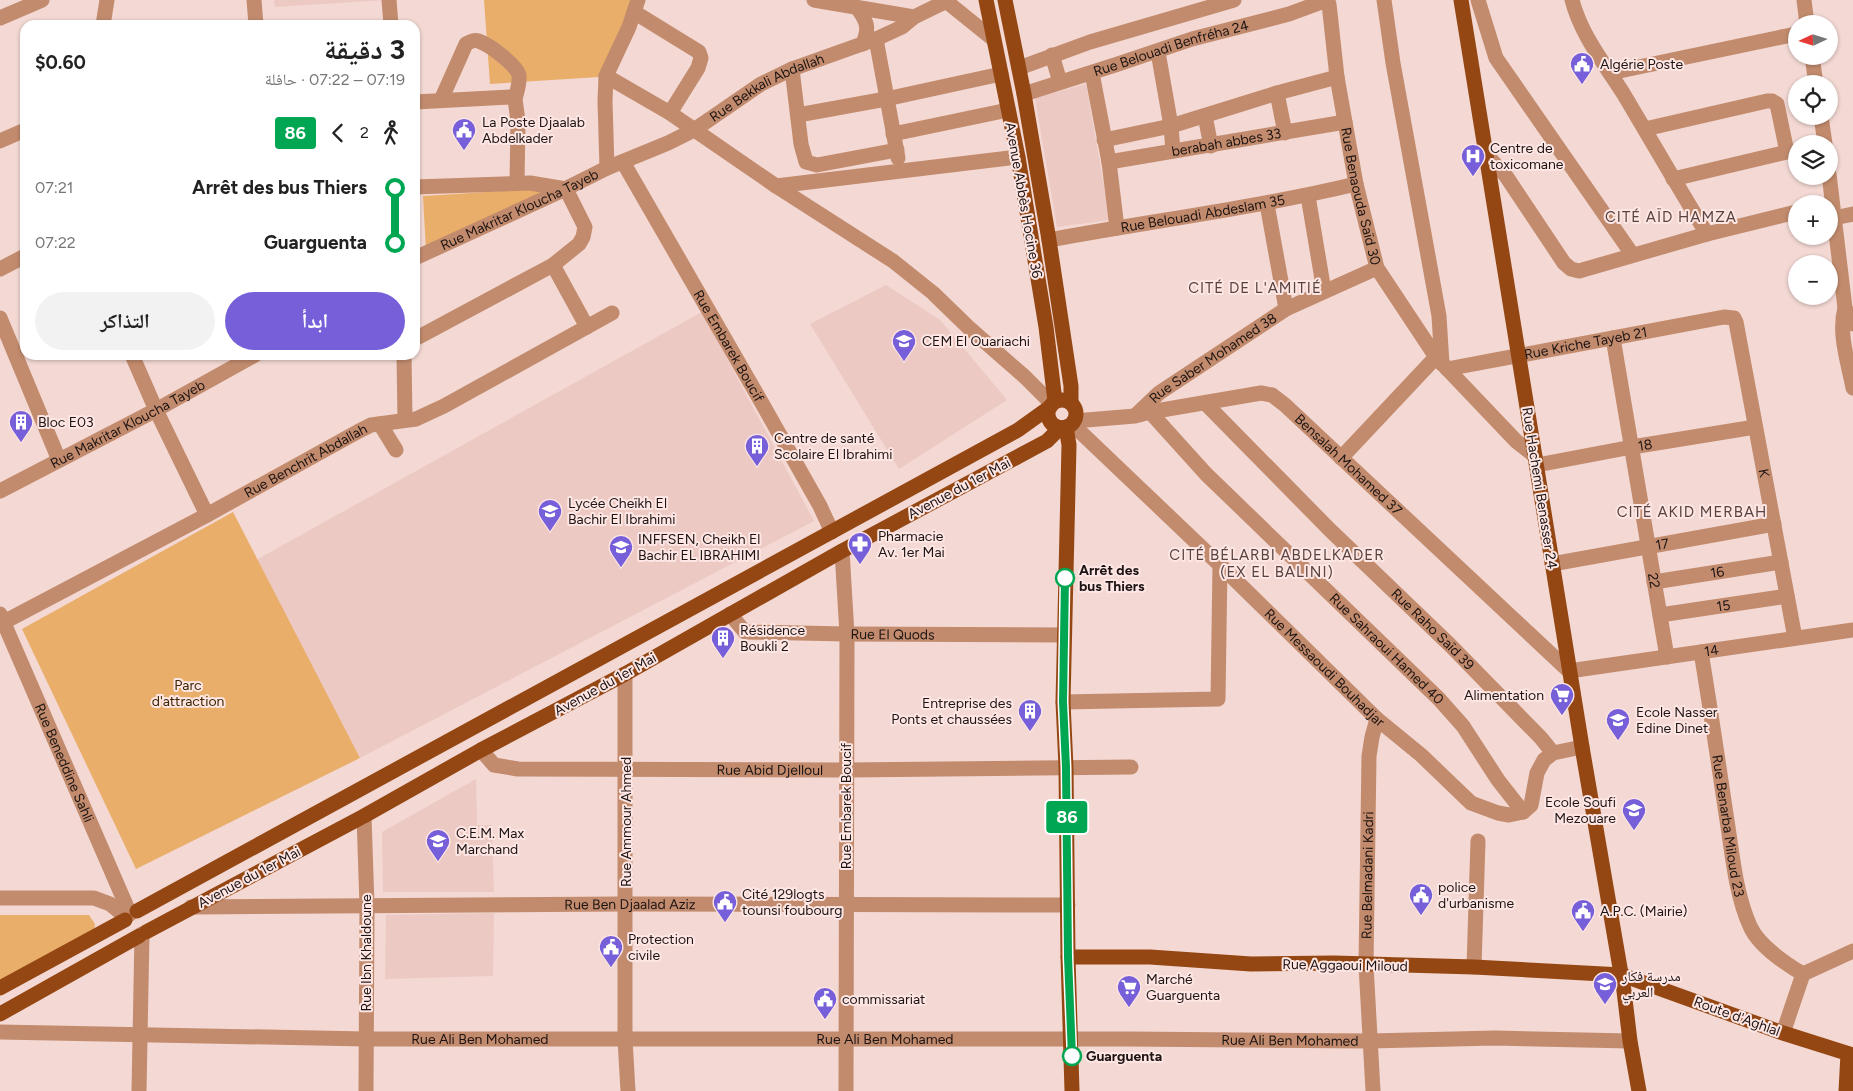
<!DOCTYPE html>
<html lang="ar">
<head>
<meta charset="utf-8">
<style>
	body { margin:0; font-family:Figtree,"Noto Naskh Arabic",sans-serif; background:#f2f2f2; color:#222; direction:rtl; height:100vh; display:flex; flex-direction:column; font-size:19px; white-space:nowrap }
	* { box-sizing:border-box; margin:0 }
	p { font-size:16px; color:#767676 }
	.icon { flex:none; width:28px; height:28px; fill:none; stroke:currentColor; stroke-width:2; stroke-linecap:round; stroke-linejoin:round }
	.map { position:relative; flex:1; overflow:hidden; direction:ltr }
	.drawer { position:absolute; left:20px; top:20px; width:400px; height:340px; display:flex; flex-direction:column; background:#fff; border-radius:15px; box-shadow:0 1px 4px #0004; direction:rtl }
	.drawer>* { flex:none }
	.badge { padding:0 10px; border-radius:4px; font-size:18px; line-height:32px }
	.needle { width:32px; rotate:266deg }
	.tools { position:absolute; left:1788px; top:15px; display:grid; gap:10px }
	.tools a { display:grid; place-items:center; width:50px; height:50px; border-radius:50%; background:#fff; box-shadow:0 1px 4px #0004; font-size:25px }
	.map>.badge { position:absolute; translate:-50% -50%; box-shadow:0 0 0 2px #fff }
	.legs { display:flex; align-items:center; gap:8px; height:55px; padding:0 15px; font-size:16px }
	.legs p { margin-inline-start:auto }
	.headline { display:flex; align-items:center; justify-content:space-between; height:85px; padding:0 15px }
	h1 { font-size:28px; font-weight:700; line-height:38px }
	.action { display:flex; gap:10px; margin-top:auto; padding:10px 15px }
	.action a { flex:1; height:58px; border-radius:30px; background:#765fd9; color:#fff; font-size:20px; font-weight:700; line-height:58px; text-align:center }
	.action a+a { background:#f2f2f2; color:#222 }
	ul { padding:0 15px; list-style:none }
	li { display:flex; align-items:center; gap:18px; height:55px; font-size:19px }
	li i { display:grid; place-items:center; width:8px; height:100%; margin:0 6px; background:currentColor }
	li i::after { content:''; width:12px; height:12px; margin:-6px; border:4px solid; border-radius:50%; background:#fff }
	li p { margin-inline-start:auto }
	li:first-child i { background:linear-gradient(#0000 50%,currentColor 0) }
	li:last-child i { background:linear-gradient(currentColor 50%,#0000 0) }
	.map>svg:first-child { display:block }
	.built { fill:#edc9c3 }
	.green { fill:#e9ae6a }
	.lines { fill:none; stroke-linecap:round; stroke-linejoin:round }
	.minor { stroke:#c28b6d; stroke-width:15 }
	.major { stroke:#954713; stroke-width:15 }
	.line-1-casing { stroke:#fff; stroke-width:11 }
	.line-1 { stroke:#00a651; stroke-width:8 }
	.stop-1-dot { fill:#fff; stroke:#00a651; stroke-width:2.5 }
	.labels { text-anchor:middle; stroke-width:4; stroke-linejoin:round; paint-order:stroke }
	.street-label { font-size:14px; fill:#1d1413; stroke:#fde6e3 }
	.poi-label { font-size:14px; fill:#1d1413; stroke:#fde6e3; text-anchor:start }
	.stop-label { font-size:14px; font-weight:bold; fill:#1d1413; stroke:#fde6e3; text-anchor:start }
	.park-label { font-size:14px; fill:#3d2403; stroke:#fde6e3 }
	.neighbourhood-label { font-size:15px; letter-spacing:1px; fill:#594340; stroke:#fde6e3 }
</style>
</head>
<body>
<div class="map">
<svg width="1853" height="1091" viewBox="0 0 1853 1091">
	<rect width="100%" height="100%" fill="#f3d8d3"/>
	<g class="built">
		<polygon points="274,0 385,0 275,7"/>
		<polygon points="1086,84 1110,220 1057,227 1035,98"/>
		<polygon points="886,285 940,320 1007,400 899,469 810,324"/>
		<polygon points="702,312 814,521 360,758 256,560"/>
		<polygon points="476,779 477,825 492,825 494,892 383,892 382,832"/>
		<polygon points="494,913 493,976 385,979 386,915"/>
	</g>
	<g class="green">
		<polygon points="484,0 630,0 631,11 599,77 490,84"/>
		<polygon points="520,190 549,190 426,251 423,196"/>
		<polygon points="233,512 360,758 136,869 22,629"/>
		<polygon points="0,915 89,915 95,924 94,933 0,984"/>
	</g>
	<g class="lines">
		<g class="minor">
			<polyline points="254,0 256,25"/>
			<polyline points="389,0 391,25"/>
			<polyline points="814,0 914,17"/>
			<polyline points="1384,0 1393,63 1439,316 1442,364"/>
			<polyline points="1478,0 1496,58 1632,254"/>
			<path d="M1572 0C1581 35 1604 63 1623 93 1651 140 1678 187 1707 234"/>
			<polyline points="1804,0 1807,24"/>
			<polyline points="947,2 993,39"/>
			<path id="s1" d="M1329 4 1337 77 1345 122 1356 184 1377 268 1436 357 1516 441 1535 456"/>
			<path d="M858 9C868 23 869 28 863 44"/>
			<polyline points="634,12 699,52 701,58 698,68 670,113"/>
			<polyline points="0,18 42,0"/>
			<polyline points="103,25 107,0"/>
			<polyline points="876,39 898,158"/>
			<polyline points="1158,52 1171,126 1173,151"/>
			<polyline points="1052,55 1060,82"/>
			<polyline points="1812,56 1816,84"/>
			<polyline points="1019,68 1090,42 1234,0"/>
			<polyline points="792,69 801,144 806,162 817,165 897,150"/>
			<polyline points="1092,73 1109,162 1117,228"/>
			<polyline points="1610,73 1796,34"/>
			<polyline points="606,76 670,113 776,186 893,261 933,293 968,327 1025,377 1052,404"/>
			<polyline points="1277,93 1285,133"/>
			<path id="s2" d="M1024 94 1118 64 1192 39 1289 14 1319 3"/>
			<path d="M441 100 466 44C471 41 475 39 481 42 491 46 516 65 519 75 520 83 517 91 515 99"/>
			<polyline points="415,102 512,97 515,99 518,121 517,183"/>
			<polyline points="798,115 886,99 1001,74"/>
			<polyline points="1205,116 1211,146"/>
			<polyline points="1821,116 1825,144"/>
			<polyline points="1645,129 1767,101 1772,101 1777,104 1787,152 1673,179"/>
			<polyline points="893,134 1008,110"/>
			<polyline points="1104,140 1171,126 1277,93 1337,77"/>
			<polyline points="0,141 25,130"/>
			<polyline points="1485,153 1506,176 1564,263 1571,269 1579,271 1707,234 1796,212"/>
			<path id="s3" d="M623 162 759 398 820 506 832 532"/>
			<path id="s4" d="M1109 162 1345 122"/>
			<polyline points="607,168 605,101 606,76 629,27 638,0"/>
			<polyline points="1829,174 1845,308 1853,324"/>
			<polyline points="776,186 1018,157"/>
			<polyline points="415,187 530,183 566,189 585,227 583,237 579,244 553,265 415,339"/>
			<polyline points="1308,196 1324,291"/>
			<polyline points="1267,204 1286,309"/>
			<polyline points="1834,218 1853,214"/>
			<path id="s5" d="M1049 240C1151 221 1255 208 1356 184"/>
			<path id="s6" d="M415 258 559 192 607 168 668 143 694 130 761 84 792 69 876 39 902 27 914 17 949 0"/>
			<polyline points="553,265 587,327"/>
			<polyline points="0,269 25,256"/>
			<path d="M1845 308C1838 333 1848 362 1853 388"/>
			<polyline points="0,318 59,460"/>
			<path id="s7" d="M1613 338 1667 657"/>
			<polyline points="132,355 156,410 207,515"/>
			<polyline points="404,355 405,420"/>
			<path id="s8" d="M1447 369 1724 317 1734 318 1736 322 1795 638"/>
			<path id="s9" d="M1205 403 1330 530 1450 645 1541 738 1553 753"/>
			<path id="s10" d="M1150 412 1206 474 1439 699 1463 726 1498 780 1523 812"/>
			<path id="s11" d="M1136 415 1159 393 1286 309 1377 268"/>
			<path id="s12" d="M1074 421 1135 416 1150 412 1261 393 1272 395 1285 405 1569 671 1853 630"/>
			<polyline points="380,424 396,450"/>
			<path id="s13" d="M1072 424 1220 565 1377 719 1421 755 1471 803 1498 813 1509 815 1523 812 1531 805 1537 773 1544 760 1553 753 1582 747"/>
			<polyline points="1341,458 1436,357"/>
			<path id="s14" d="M1537 465 1632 447 1755 427"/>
			<path id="s15" d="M0 491 156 410 255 355"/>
			<polyline points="842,551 847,634 846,1091"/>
			<path id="s16" d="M1552 564 1774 524"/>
			<path id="s17" d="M1654 582 1781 562"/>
			<path id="s18" d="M0 614 130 914"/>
			<path id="s19" d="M730 614 745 632 847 634 1063 635"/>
			<path id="s20" d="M1660 615 1787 596"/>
			<path id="s21" d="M4 622 207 515 359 431 371 425 416 419 444 406 612 313"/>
			<path id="s22" d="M1701 652C1710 706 1718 760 1726 814 1732 850 1735 893 1750 926 1758 945 1786 964 1803 974"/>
			<polyline points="625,674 625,1039 628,1091"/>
			<polyline points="1063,702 1218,699 1220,565"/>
			<path id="s23" d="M481 750 494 765 518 769 846 770 1131 767"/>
			<polyline points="364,816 367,906 366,1091"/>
			<polyline points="0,898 94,898 110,904 126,917"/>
			<path id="s24" d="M191 907 625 904 1068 905"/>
			<polyline points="1474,967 1478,841"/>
			<path id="s25" d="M0 1032 366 1039H1128L1370 1041 1495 1038 1630 1041"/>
			<polyline points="1783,1033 1803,974 1853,951"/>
			<polyline points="139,1091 142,934"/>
			<path id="s26" d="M1373 1091 1366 965 1369 756 1372 737 1377 719"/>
		</g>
		<g class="major">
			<polyline points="986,0 1018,157 1046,327 1055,401"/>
			<polyline points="1005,0 1024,94 1049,240 1071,386 1071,403"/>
			<polyline points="1461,0 1582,747 1624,991 1630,1041 1639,1091"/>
			<circle cx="1062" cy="414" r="14"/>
			<polyline points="1066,427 1069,445 1063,702 1066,767 1068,957 1072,1091"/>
			<polyline points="137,911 1018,430 1050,407"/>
			<polyline points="146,932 364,816 481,750 625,674 842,551 1047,441 1055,433 1058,427"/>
			<polyline points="1068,957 1150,957 1251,964 1334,963 1474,967 1622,975 1783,1033 1853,1055"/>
			<polyline points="0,988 125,920"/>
			<polyline points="0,1014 139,936"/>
			<polyline points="1846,1091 1848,1054"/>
		</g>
	</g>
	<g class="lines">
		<g class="line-1-casing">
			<polyline id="line-1" points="1065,578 1063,702 1066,767 1068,957 1072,1056"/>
		</g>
		<use href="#line-1" class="line-1"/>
	</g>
	<defs>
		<g id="civic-pin" transform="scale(1.25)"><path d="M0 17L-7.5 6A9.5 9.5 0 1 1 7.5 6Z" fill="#765fd9" stroke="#fde6e3"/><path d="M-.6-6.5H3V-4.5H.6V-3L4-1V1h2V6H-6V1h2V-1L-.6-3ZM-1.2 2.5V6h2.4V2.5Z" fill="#fff"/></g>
		<g id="hospital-pin" transform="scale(1.25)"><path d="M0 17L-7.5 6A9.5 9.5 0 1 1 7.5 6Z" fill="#765fd9" stroke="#fde6e3"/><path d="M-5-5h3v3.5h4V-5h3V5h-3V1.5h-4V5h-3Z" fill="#fff"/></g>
		<g id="school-pin" transform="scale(1.25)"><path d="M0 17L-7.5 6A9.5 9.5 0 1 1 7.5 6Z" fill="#765fd9" stroke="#fde6e3"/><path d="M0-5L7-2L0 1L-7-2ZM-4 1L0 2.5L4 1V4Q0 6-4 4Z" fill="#fff"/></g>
		<g id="building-pin" transform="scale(1.25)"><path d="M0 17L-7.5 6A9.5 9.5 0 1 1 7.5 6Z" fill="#765fd9" stroke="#fde6e3"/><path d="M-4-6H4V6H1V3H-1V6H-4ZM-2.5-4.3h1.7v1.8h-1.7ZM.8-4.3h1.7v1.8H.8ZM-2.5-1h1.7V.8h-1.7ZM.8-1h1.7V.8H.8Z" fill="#fff"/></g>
		<g id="pharmacy-pin" transform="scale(1.25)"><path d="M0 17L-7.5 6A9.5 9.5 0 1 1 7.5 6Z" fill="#765fd9" stroke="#fde6e3"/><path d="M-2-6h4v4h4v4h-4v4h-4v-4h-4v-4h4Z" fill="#fff"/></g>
		<g id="university-pin" transform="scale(1.25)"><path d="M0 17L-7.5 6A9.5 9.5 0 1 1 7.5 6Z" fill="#765fd9" stroke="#fde6e3"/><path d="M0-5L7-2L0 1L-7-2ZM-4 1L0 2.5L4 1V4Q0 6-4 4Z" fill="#fff"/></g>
		<g id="supermarket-pin" transform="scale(1.25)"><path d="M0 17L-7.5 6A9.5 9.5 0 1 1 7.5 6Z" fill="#765fd9" stroke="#fde6e3"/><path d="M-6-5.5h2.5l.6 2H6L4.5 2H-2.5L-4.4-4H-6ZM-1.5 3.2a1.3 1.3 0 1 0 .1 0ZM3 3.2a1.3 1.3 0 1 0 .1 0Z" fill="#fff"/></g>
	</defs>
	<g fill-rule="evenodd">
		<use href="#civic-pin" x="1582" y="64"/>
		<use href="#civic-pin" x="464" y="130"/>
		<use href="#hospital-pin" x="1473" y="156"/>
		<use href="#school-pin" x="904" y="341"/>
		<use href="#building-pin" x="21" y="422"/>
		<use href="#building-pin" x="757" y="446"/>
		<use href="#school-pin" x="550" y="511"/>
		<use href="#pharmacy-pin" x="860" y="544"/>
		<use href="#university-pin" x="621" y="547"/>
		<use href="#building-pin" x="723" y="638"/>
		<use href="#supermarket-pin" x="1562" y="695"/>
		<use href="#building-pin" x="1030" y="711"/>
		<use href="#school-pin" x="1618" y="720"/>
		<use href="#school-pin" x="1634" y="810"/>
		<use href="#school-pin" x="438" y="841"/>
		<use href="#civic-pin" x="1421" y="895"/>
		<use href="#civic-pin" x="725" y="902"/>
		<use href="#civic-pin" x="1583" y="911"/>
		<use href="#civic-pin" x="611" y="947"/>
		<use href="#school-pin" x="1605" y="984"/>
		<use href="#supermarket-pin" x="1129" y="987"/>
		<use href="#civic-pin" x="825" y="999"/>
	</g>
	<g class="stop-1-dot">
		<circle cx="1065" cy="578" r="9"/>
		<circle cx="1072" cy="1056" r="9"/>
	</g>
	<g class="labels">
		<g class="street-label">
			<text dy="5" stroke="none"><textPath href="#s2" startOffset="154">Rue Belouadi Benfréha 24</textPath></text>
			<text dy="5" stroke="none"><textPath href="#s6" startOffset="392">Rue Bekkali Abdallah</textPath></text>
			<text dy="5" stroke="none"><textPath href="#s4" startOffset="119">berabah abbes 33</textPath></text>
			<text dy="5" stroke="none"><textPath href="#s1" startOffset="195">Rue Benaouda Saïd 30</textPath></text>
			<text transform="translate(1024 200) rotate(80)" y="5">Avenue Abbès Hocine 36</text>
			<text dy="5" stroke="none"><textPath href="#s6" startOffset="115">Rue Makritar Kloucha Tayeb</textPath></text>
			<text dy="5" stroke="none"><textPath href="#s5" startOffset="156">Rue Belouadi Abdeslam 35</textPath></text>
			<text dy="5" stroke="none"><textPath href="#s8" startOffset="141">Rue Kriche Tayeb 21</textPath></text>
			<text dy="5" stroke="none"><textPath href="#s3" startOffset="212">Rue Embarek Boucif</textPath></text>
			<text dy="5" stroke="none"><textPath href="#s11" startOffset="96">Rue Saber Mohamed 38</textPath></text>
			<text dy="5" stroke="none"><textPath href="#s15" startOffset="144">Rue Makritar Kloucha Tayeb</textPath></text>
			<text dy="5" stroke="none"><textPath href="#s14" startOffset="110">18</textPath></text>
			<text dy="5" stroke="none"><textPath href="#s21" startOffset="342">Rue Benchrit Abdallah</textPath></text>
			<text dy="5" stroke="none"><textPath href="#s12" startOffset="304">Bensalah Mohamed 37</textPath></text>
			<text dy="5" stroke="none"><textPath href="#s8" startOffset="450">K</textPath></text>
			<text transform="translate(959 488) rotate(-28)" y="5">Avenue du 1er Mai</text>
			<text transform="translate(1540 488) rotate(81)" y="5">Rue Hachemi Benasser 24</text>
			<text dy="5" stroke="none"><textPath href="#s16" startOffset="112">17</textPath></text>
			<text dy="5" stroke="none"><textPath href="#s17" startOffset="64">16</textPath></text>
			<text dy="5" stroke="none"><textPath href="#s7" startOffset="246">22</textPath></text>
			<text dy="5" stroke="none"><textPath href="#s20" startOffset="64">15</textPath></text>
			<text dy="5" stroke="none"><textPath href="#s9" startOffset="321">Rue Raho Saïd 39</textPath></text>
			<text dy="5" stroke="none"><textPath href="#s19" startOffset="171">Rue El Quods</textPath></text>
			<text dy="5" stroke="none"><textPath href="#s10" startOffset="335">Rue Sahraoui Hamed 40</textPath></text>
			<text dy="5" stroke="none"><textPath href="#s12" startOffset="750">14</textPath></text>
			<text dy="5" stroke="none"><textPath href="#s13" startOffset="351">Rue Messaoudi Bouhadjar</textPath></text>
			<text transform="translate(605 684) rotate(-29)" y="5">Avenue du 1er Mai</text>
			<text dy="5" stroke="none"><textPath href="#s18" startOffset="162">Rue Beneddine Sahli</textPath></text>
			<text dy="5" stroke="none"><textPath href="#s23" startOffset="296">Rue Abid Djelloul</textPath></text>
			<text transform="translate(846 806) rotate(-90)" y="5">Rue Embarek Boucif</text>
			<text transform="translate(626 822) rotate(-90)" y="5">Rue Ammour Ahmed</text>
			<text dy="5" stroke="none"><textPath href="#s22" startOffset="176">Rue Benarba Miloud 23</textPath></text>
			<text dy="5" stroke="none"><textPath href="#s26" startOffset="216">Rue Belmadani Kadri</textPath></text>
			<text transform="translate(249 877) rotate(-28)" y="5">Avenue du 1er Mai</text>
			<text dy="5" stroke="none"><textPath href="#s24" startOffset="439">Rue Ben Djaalad Aziz</textPath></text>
			<text transform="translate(366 953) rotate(-90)" y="5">Rue Ibn Khaldoune</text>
			<text transform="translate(1345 965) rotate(1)" y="5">Rue Aggaoui Miloud</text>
			<text transform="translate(1737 1016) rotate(20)" y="5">Route d'Aghlal</text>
			<text dy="5" stroke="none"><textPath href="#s25" startOffset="480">Rue Ali Ben Mohamed</textPath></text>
			<text dy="5" stroke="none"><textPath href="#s25" startOffset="885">Rue Ali Ben Mohamed</textPath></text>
			<text dy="5" stroke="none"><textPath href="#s25" startOffset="1290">Rue Ali Ben Mohamed</textPath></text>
		</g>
		<g class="poi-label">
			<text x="1600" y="69">Algérie Poste</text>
			<text x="482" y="127">La Poste Djaalab<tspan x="482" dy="16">Abdelkader</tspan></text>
			<text x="1490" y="153">Centre de<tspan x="1490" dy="16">toxicomane</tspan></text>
			<text x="922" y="346">CEM El Ouariachi</text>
			<text x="38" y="427">Bloc E03</text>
			<text x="774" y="443">Centre de santé<tspan x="774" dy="16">Scolaire El Ibrahimi</tspan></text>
			<text x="568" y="508">Lycée Cheïkh El<tspan x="568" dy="16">Bachir El Ibrahimi</tspan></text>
			<text x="878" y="541">Pharmacie<tspan x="878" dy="16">Av. 1er Mai</tspan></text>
			<text x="638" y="544">INFFSEN, Cheikh El<tspan x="638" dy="16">Bachir EL IBRAHIMI</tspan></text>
			<text x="740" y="635">Résidence<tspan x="740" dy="16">Boukli 2</tspan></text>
			<text x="1544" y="700" text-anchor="end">Alimentation</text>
			<text x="1012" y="708" text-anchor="end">Entreprise des<tspan x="1012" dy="16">Ponts et chaussées</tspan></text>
			<text x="1636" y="717">Ecole Nasser<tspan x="1636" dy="16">Edine Dinet</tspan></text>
			<text x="1616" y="807" text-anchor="end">Ecole Soufi<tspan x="1616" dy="16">Mezouare</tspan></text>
			<text x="456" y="838">C.E.M. Max<tspan x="456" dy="16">Marchand</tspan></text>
			<text x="1438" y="892">police<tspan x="1438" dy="16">d'urbanisme</tspan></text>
			<text x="742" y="899">Cité 129logts<tspan x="742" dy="16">tounsi foubourg</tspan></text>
			<text x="1600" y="916">A.P.C. (Mairie)</text>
			<text x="628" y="944">Protection<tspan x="628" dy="16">civile</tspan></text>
			<text x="1622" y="981">مدرسة فكار<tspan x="1622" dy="16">العربي</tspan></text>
			<text x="1146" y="984">Marché<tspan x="1146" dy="16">Guarguenta</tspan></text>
			<text x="842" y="1004">commissariat</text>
		</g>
		<g class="stop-label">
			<text x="1079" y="575">Arrêt des<tspan x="1079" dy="16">bus Thiers</tspan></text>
			<text x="1086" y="1061">Guarguenta</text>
		</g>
		<g class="park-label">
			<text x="188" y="690">Parc<tspan x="188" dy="16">d'attraction</tspan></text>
		</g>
		<g class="neighbourhood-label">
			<text x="1671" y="222">CITÉ AÏD HAMZA</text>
			<text x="1255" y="293">CITÉ DE L'AMITIÉ</text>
			<text x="1692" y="517">CITÉ AKID MERBAH</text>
			<text x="1277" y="560">CITÉ BÉLARBI ABDELKADER<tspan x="1277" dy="17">(EX EL BALINI)</tspan></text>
		</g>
	</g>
</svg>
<div class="tools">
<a><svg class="needle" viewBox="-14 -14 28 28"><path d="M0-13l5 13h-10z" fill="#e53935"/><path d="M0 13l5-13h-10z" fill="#767676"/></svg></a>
<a><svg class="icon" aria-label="locate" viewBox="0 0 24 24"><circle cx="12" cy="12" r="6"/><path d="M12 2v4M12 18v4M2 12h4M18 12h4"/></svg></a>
<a><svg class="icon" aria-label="layers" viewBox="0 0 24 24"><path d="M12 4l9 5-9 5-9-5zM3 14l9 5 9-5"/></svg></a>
<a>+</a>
<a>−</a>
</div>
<b class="badge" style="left:1067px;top:817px;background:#00a651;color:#fff">86</b>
<section class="drawer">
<div class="headline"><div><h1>3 دقيقة</h1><p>07:19 – 07:22 · حافلة</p></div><b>$0.60</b></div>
<div class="legs"><svg class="icon" aria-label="walk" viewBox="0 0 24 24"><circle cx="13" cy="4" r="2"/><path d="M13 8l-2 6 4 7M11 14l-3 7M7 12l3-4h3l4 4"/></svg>2<svg class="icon" aria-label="back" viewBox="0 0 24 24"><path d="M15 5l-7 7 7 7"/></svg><b class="badge" style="background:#00a651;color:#fff">86</b></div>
<ul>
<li><i style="color:#00a651"></i><b>Arrêt des bus Thiers</b><p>07:21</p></li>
<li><i style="color:#00a651"></i><b>Guarguenta</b><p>07:22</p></li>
</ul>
<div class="action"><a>ابدأ</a><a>التذاكر</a></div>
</section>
</div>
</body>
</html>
